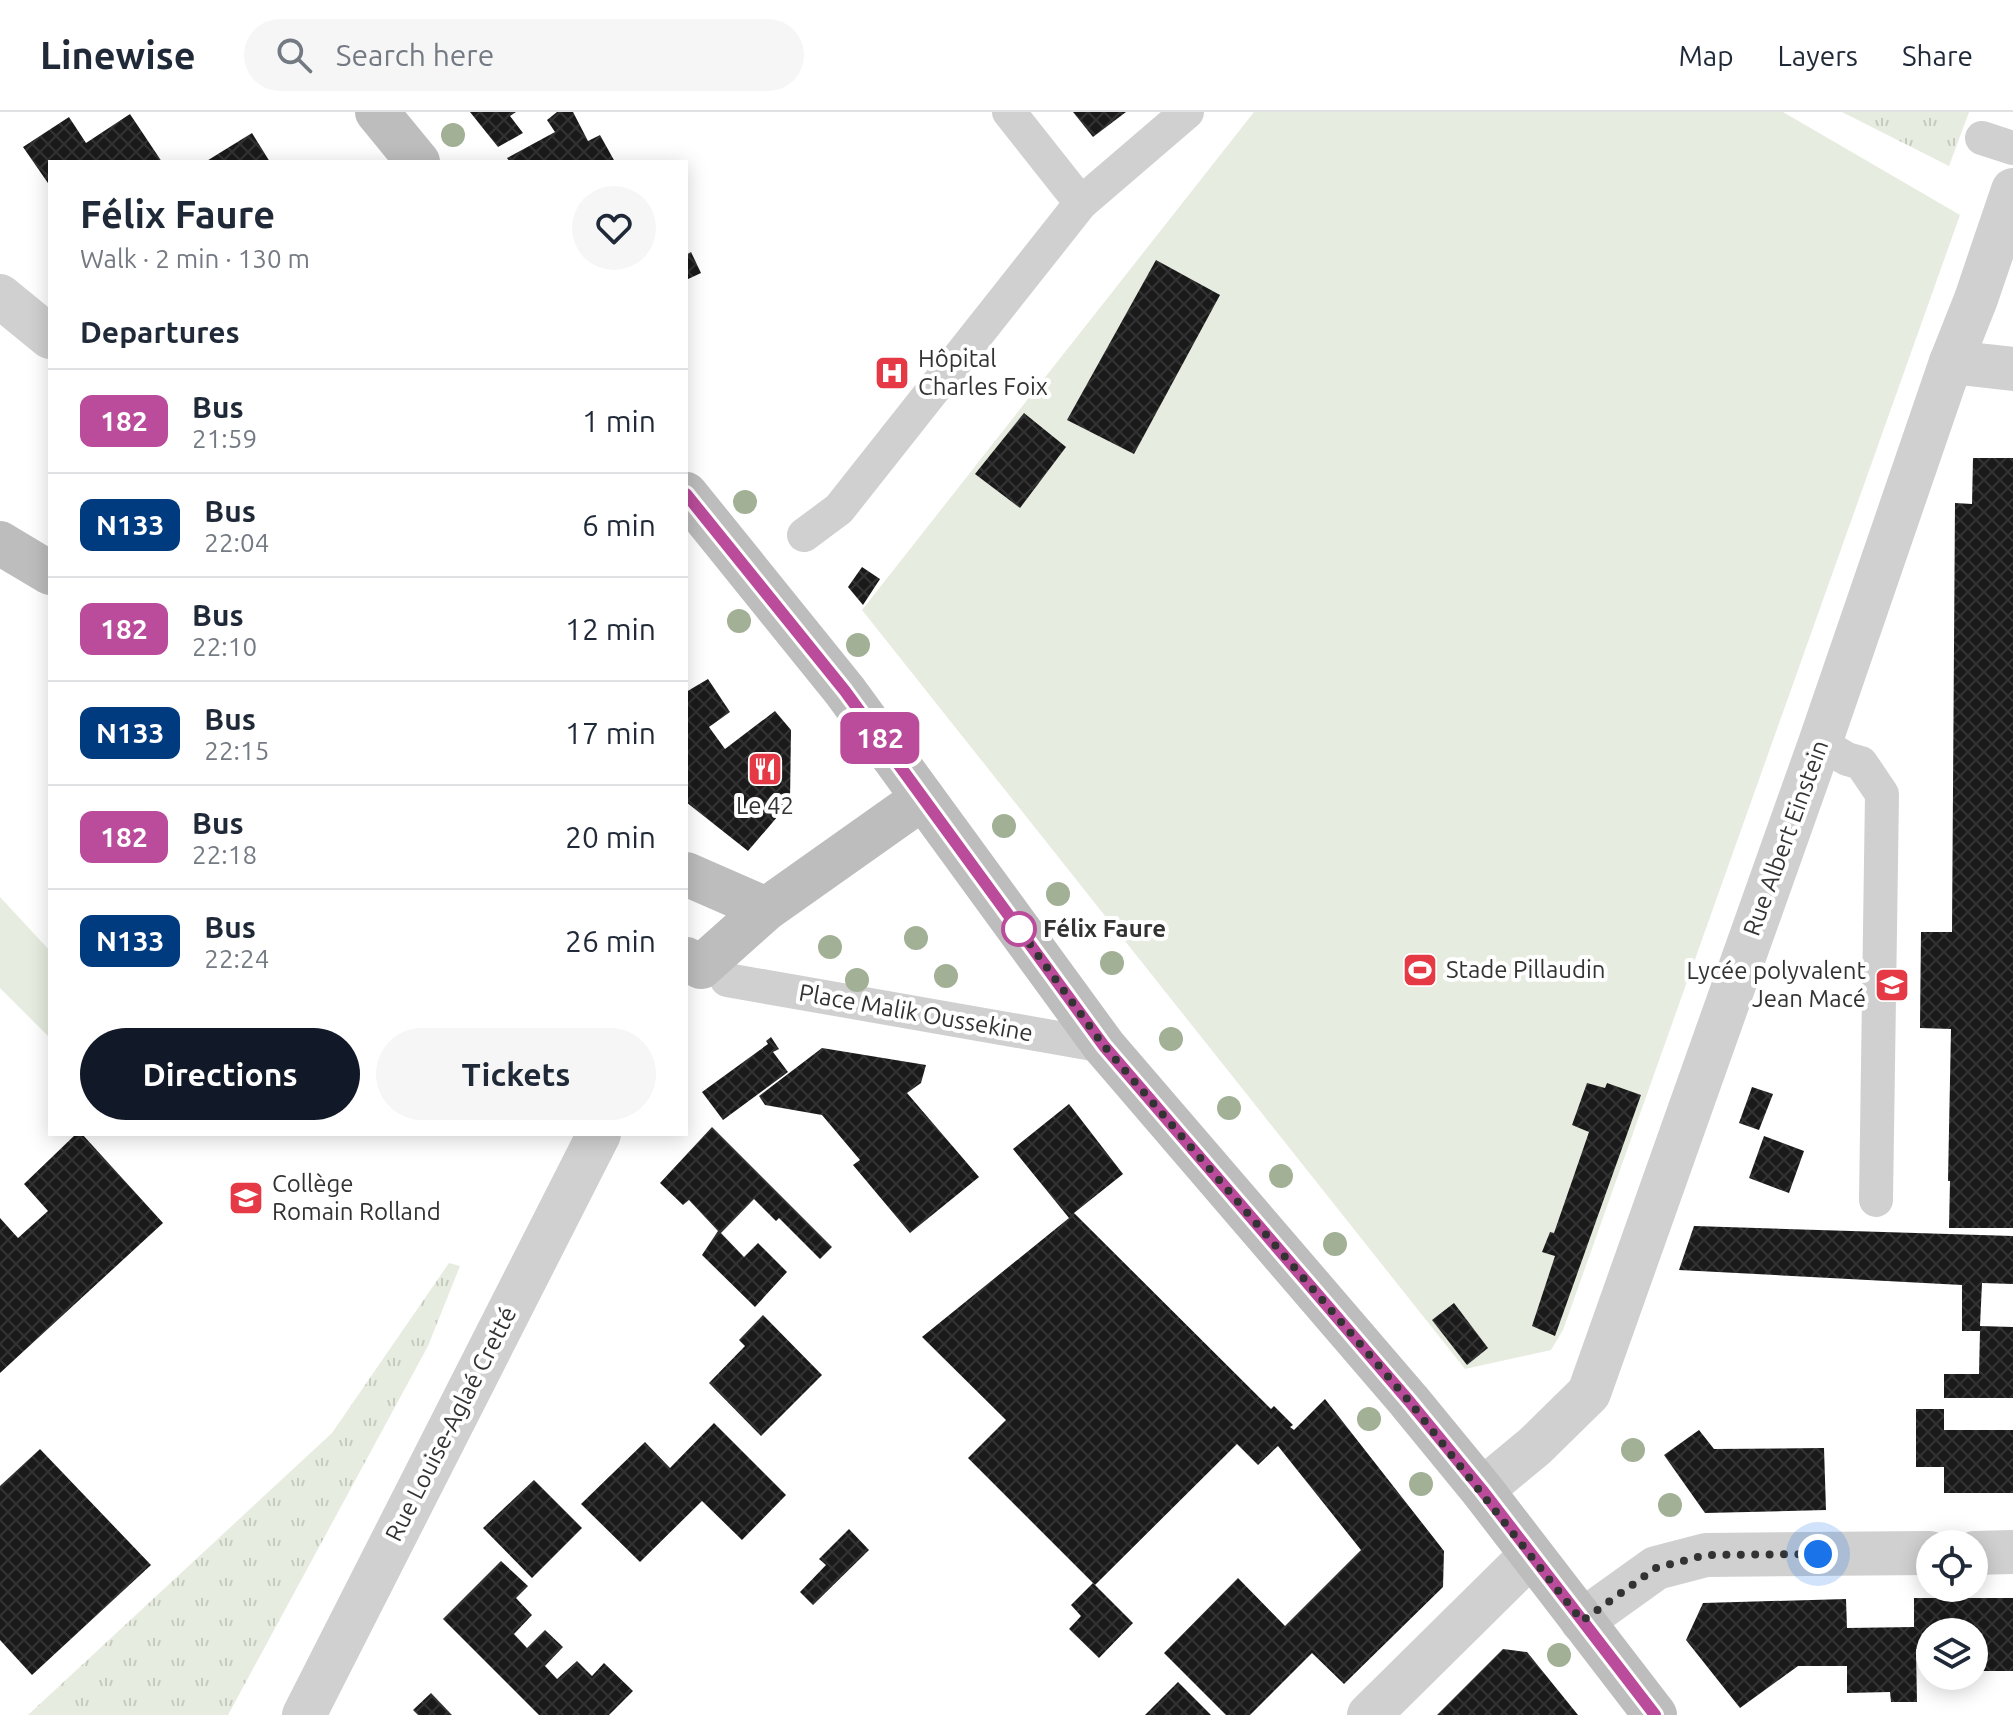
<!DOCTYPE html>
<html lang="en">
<head>
<meta charset="utf-8">
<style>
	body { margin:0; font-family:Ubuntu,sans-serif; background:#f6f6f7; color:#1f2937; height:100vh; display:flex; flex-direction:column; font-size:30px; white-space:nowrap }
	* { box-sizing:border-box; margin:0 }
	p { font-size:26px; color:#747a83 }
	.icon { flex:none; width:44px; height:44px; fill:none; stroke:currentColor; stroke-width:2; stroke-linecap:round; stroke-linejoin:round }
	.map { position:relative; flex:1; overflow:hidden }
	.panel { position:absolute; left:48px; top:48px; width:640px; height:976px; display:flex; flex-direction:column; background:#fff; border-radius:0px; box-shadow:0 4px 20px #0003 }
	.panel>* { flex:none }
	.badge { padding:0 16px; border-radius:12px; font-size:28px; line-height:52px }
	.buttons { position:absolute; left:1916px; top:1418px; display:grid; gap:16px }
	.buttons a { display:grid; place-items:center; width:72px; height:72px; border-radius:50%; background:#fff; box-shadow:0 4px 20px #0003; font-size:40px }
	.you { position:absolute; width:40px; height:40px; margin:-20px; border:6px solid #fff; border-radius:50%; background:#1a73e8; box-shadow:0 0 0 12px #1a73e833 }
	.map>.badge { position:absolute; translate:-50% -50%; box-shadow:0 0 0 4px #fff }
	h2 { padding:0 32px; font-size:30px; line-height:72px }
	.round { display:grid; place-items:center; flex:none; width:84px; height:84px; border-radius:42px; background:#f6f6f7 }
	.head { display:flex; align-items:center; justify-content:space-between; height:136px; padding:0 32px }
	h1 { font-size:38px; font-weight:700; line-height:60px }
	.cta { display:flex; gap:16px; margin-top:auto; padding:16px 32px }
	.cta a { flex:1; height:92px; border-radius:48px; background:#111827; color:#fff; font-size:32px; font-weight:700; line-height:92px; text-align:center }
	.cta a+a { background:#f6f6f7; color:#1f2937 }
	ul { padding:0; list-style:none }
	li { display:flex; align-items:center; gap:24px; height:104px; padding:0 32px; border-top:2px solid #e0e1e3 }
	li div { flex:1 }
	li b { display:block; font-size:30px }
	li em { font-style:normal }
	li .badge { min-width:88px; font-weight:700; text-align:center }
	header { display:flex; align-items:center; gap:48px; box-sizing:border-box; height:112px; padding:0 40px; background:#fff; border-bottom:2px solid #e0e1e3 }
	header strong { font-size:38px }
	nav { display:flex; gap:44px; margin-inline-start:auto; font-size:28px }
	.search { width:560px; height:72px; background:#f6f6f7; display:flex; align-items:center; gap:20px; box-sizing:border-box; padding:0 28px; border-radius:44px; color:#747a83; font-size:30px }
	.map>svg:first-child { display:block }
	.grass { fill:url(#grass-tufts) }
	.garden { fill:#e6ecdf }
	.building { fill:url(#building-cross-hatch) }
	.lines { fill:none; stroke-linecap:round; stroke-linejoin:round }
	.lane { stroke:#d0d0d0; stroke-width:34 }
	.street { stroke:#d0d0d0; stroke-width:44 }
	.secondary { stroke:#bdbdbd; stroke-width:44 }
	.tree { fill:#a2b095 }
	.line-casing { stroke:#fff; stroke-width:18 }
	.line { stroke:#ba4c9b; stroke-width:12 }
	.walk { stroke:#333; stroke-width:8; stroke-dasharray:0 14.4 }
	.stop-dot { fill:#fff; stroke:#ba4c9b; stroke-width:4 }
	.labels { text-anchor:middle; stroke-width:8; stroke-linejoin:round; paint-order:stroke }
	.poi-label { font-size:24px; fill:#333; stroke:#fff; text-anchor:start }
	.street-label { font-size:24px; fill:#333; stroke:#fff }
	.stop-label { font-size:24px; font-weight:bold; fill:#333; stroke:#fff; text-anchor:start }
</style>
</head>
<body>
<header>
<strong>Linewise</strong>
<div class="search"><svg class="icon" aria-label="search" viewBox="0 0 24 24"><circle cx="10" cy="10" r="6"/><path d="M15 15l6 6"/></svg>Search here</div>
<nav><a>Map</a><a>Layers</a><a>Share</a></nav>
</header>
<div class="map">
<svg width="2013" height="1603" viewBox="0 0 2013 1603">
	<defs>
		<pattern id="grass-tufts" width="24" height="20" patternUnits="userSpaceOnUse" patternTransform="scale(2)"><rect width="24" height="20" fill="#e6ecdf"/><path d="M3 7l-1-3M5 7V3M7 7l1-3M15 17l-1-3M17 17v-4M19 17l1-3" fill="none" stroke="#c6cbc0"/></pattern>
		<pattern id="building-cross-hatch" width="8" height="8" patternUnits="userSpaceOnUse" patternTransform="scale(2)"><rect width="8" height="8" fill="#1a1a1a"/><path d="M0 0l8 8M0 8l8-8" fill="none" stroke="#333"/></pattern>
	</defs>
	<rect width="100%" height="100%" fill="#fff"/>
	<g class="grass">
		<polygon points="1842,0 1969,0 1949,54"/>
		<polygon points="449,1151 460,1154 428,1234 228,1603 28,1603 332,1321"/>
	</g>
	<g class="garden">
		<polygon points="1254,0 1783,0 1960,103 1563,1218 1551,1238 1465,1257 862,498"/>
		<polygon points="0,785 50,839 50,926 0,876"/>
	</g>
	<g class="building">
		<polygon points="470,0 516,0 510,4 523,21 498,35"/>
		<polygon points="557,0 573,0 588,29 600,23 615,50 510,50 507,46 555,20 547,8"/>
		<polygon points="1073,0 1126,0 1093,25"/>
		<polygon points="130,2 162,50 50,50 50,74 23,35 69,5 86,31"/>
		<polygon points="252,21 270,50 205,50"/>
		<polygon points="691,140 701,161 686,168 686,143"/>
		<polygon points="1156,148 1220,183 1134,342 1067,308"/>
		<polygon points="1024,301 1066,335 1020,396 975,362"/>
		<polygon points="1973,346 2013,346 2013,1116 1949,1116 1950,1069 1948,1069 1951,917 1920,916 1921,820 1952,820 1955,391 1972,392"/>
		<polygon points="862,455 880,467 863,493 848,475"/>
		<polygon points="708,567 730,600 709,615 725,637 775,599 791,618 790,690 748,739 686,690 686,580"/>
		<polygon points="771,925 779,937 773,940 788,960 723,1008 702,980 768,932 766,929"/>
		<polygon points="822,936 926,953 921,971 907,981 979,1065 910,1121 853,1053 860,1048 822,1003 765,993 759,984"/>
		<polygon points="1587,971 1605,976 1607,971 1641,983 1555,1224 1532,1214 1555,1144 1542,1140 1550,1120 1554,1121 1589,1020 1572,1013"/>
		<polygon points="1752,975 1773,982 1759,1018 1739,1011"/>
		<polygon points="1069,992 1123,1062 1074,1101 1271,1297 1274,1294 1293,1313 1290,1315 1294,1318 1325,1287 1444,1439 1443,1475 1344,1572 1312,1541 1250,1603 1226,1603 1164,1541 1238,1466 1285,1514 1361,1438 1278,1334 1258,1353 1237,1332 1095,1473 968,1346 1006,1308 922,1225 1069,1106 1013,1037"/>
		<polygon points="712,1015 832,1135 820,1147 779,1106 776,1109 754,1087 721,1121 744,1145 758,1131 787,1160 755,1195 702,1143 718,1119 689,1088 683,1093 660,1071"/>
		<polygon points="76,1022 82,1022 163,1111 0,1261 0,1106 18,1126 48,1099 24,1072"/>
		<polygon points="1764,1024 1804,1039 1789,1081 1749,1066"/>
		<polygon points="1694,1114 2013,1124 2013,1172 1982,1171 1980,1214 2013,1215 2013,1286 1944,1286 1944,1262 1979,1262 1980,1219 1962,1219 1962,1173 1679,1158"/>
		<polygon points="1454,1191 1488,1236 1467,1253 1432,1208"/>
		<polygon points="763,1203 822,1263 761,1324 709,1271 745,1234 739,1228"/>
		<polygon points="1916,1297 1944,1297 1944,1318 2013,1318 2013,1381 1944,1381 1944,1355 1916,1355"/>
		<polygon points="714,1311 786,1383 742,1428 702,1389 640,1450 581,1392 645,1330 670,1356"/>
		<polygon points="1699,1318 1714,1337 1824,1336 1826,1398 1705,1401 1664,1343"/>
		<polygon points="40,1337 151,1453 32,1563 0,1528 0,1374"/>
		<polygon points="534,1368 582,1416 532,1466 483,1416"/>
		<polygon points="849,1417 869,1438 813,1493 800,1480 826,1453 819,1447"/>
		<polygon points="501,1449 528,1474 516,1486 532,1503 514,1522 527,1536 545,1518 563,1535 545,1554 557,1567 577,1549 592,1564 604,1551 633,1579 609,1603 539,1603 443,1507"/>
		<polygon points="1093,1471 1133,1511 1099,1546 1069,1517 1081,1504 1071,1493"/>
		<polygon points="1914,1486 2013,1486 2013,1559 1974,1559 1974,1520 1930,1520 1930,1537 1916,1537 1917,1590 1891,1590 1890,1580 1847,1581 1847,1554 1798,1554 1740,1596 1686,1528 1703,1491 1846,1487 1847,1516 1914,1515"/>
		<polygon points="1503,1537 1527,1540 1578,1603 1437,1603"/>
		<polygon points="1178,1570 1211,1603 1145,1603"/>
		<polygon points="431,1581 452,1603 418,1603 413,1598"/>
	</g>
	<g class="lines">
		<g class="lane">
			<polyline points="1009,0 1081,91"/>
			<polyline points="1982,26 2013,36"/>
			<polyline points="804,423 839,397 1081,91 1187,0"/>
			<polyline points="1820,631 1847,647 1861,651 1882,682 1876,1088"/>
			<polyline points="727,868 1104,934"/>
		</g>
		<g class="street">
			<polyline points="0,184 50,225"/>
			<polyline points="1951,250 2013,257"/>
			<polyline points="1482,1378 1535,1334 1589,1281 1820,631 1951,250 1976,187 2013,78"/>
			<polyline points="1974,1441 2013,1440"/>
			<polyline points="1582,1509 1656,1456 1706,1443 1930,1441"/>
			<polyline points="304,1603 599,1022"/>
			<polyline points="1369,1603 1530,1444"/>
		</g>
		<g class="secondary">
			<polyline points="377,0 418,50"/>
			<polyline points="686,382 845,579 1104,934 1409,1289 1482,1378 1655,1603"/>
			<polyline points="0,431 50,461"/>
			<polyline points="686,762 766,797"/>
			<polyline points="686,847 701,855 766,797 923,686"/>
		</g>
	</g>
	<g class="tree">
		<circle cx="453" cy="23" r="12"/>
		<circle cx="745" cy="390" r="12"/>
		<circle cx="739" cy="509" r="12"/>
		<circle cx="858" cy="533" r="12"/>
		<circle cx="1004" cy="714" r="12"/>
		<circle cx="1058" cy="782" r="12"/>
		<circle cx="916" cy="826" r="12"/>
		<circle cx="830" cy="835" r="12"/>
		<circle cx="1112" cy="851" r="12"/>
		<circle cx="946" cy="864" r="12"/>
		<circle cx="857" cy="868" r="12"/>
		<circle cx="1171" cy="927" r="12"/>
		<circle cx="1229" cy="996" r="12"/>
		<circle cx="1281" cy="1064" r="12"/>
		<circle cx="1335" cy="1132" r="12"/>
		<circle cx="1369" cy="1307" r="12"/>
		<circle cx="1633" cy="1338" r="12"/>
		<circle cx="1421" cy="1372" r="12"/>
		<circle cx="1670" cy="1393" r="12"/>
		<circle cx="1559" cy="1543" r="12"/>
	</g>
	<g class="lines">
		<g class="line-casing">
			<polyline id="line" points="686,382 845,579 1104,934 1409,1289 1482,1378 1655,1603"/>
		</g>
		<use href="#line" class="line"/>
		<polyline class="walk" points="1019,817 1016,813 1104,934 1409,1289 1582,1509 1656,1456 1706,1443 1818,1442"/>
	</g>
	<defs>
		<g id="hospital-square" transform="scale(1.8)"><rect x="-9" y="-9" width="18" height="18" rx="4" fill="#e63946" stroke="#fff"/><path d="M-5-5h3v3.5h4V-5h3V5h-3V1.5h-4V5h-3Z" fill="#fff"/></g>
		<g id="restaurant-square" transform="scale(1.8)"><rect x="-9" y="-9" width="18" height="18" rx="4" fill="#e63946" stroke="#fff"/><path d="M-5-6h1v4h1v-4h1v4h1v-4h1v5L-1.5 .5V6h-2V.5L-5-1ZM5-6V6H3V1.5H1.5Q1.5-4 5-6Z" fill="#fff"/></g>
		<g id="stadium-square" transform="scale(1.8)"><rect x="-9" y="-9" width="18" height="18" rx="4" fill="#e63946" stroke="#fff"/><path d="M0-5a6.5 5 0 1 0 0 10a6.5 5 0 1 0 0-10ZM-3.5-1.8h7v3.6h-7Z" fill="#fff"/></g>
		<g id="school-square" transform="scale(1.8)"><rect x="-9" y="-9" width="18" height="18" rx="4" fill="#e63946" stroke="#fff"/><path d="M0-5L7-2L0 1L-7-2ZM-4 1L0 2.5L4 1V4Q0 6-4 4Z" fill="#fff"/></g>
	</defs>
	<g fill-rule="evenodd">
		<use href="#hospital-square" x="892" y="261"/>
		<use href="#restaurant-square" x="765" y="657"/>
		<use href="#stadium-square" x="1420" y="858"/>
		<use href="#school-square" x="1892" y="873"/>
		<use href="#school-square" x="246" y="1086"/>
	</g>
	<circle class="stop-dot" cx="1019" cy="817" r="16"/>
	<g class="labels">
		<g class="poi-label">
			<text x="918" y="255">Hôpital<tspan x="918" dy="28">Charles Foix</tspan></text>
			<text x="765" y="702" text-anchor="middle">Le 42</text>
			<text x="1446" y="866">Stade Pillaudin</text>
			<text x="1866" y="867" text-anchor="end">Lycée polyvalent<tspan x="1866" dy="28">Jean Macé</tspan></text>
			<text x="272" y="1080">Collège<tspan x="272" dy="28">Romain Rolland</tspan></text>
		</g>
		<g class="street-label">
			<text transform="translate(1786 726) rotate(-70)" y="8">Rue Albert Einstein</text>
			<text transform="translate(916 901) rotate(10)" y="8">Place Malik Oussekine</text>
			<text transform="translate(451 1312) rotate(-63)" y="8">Rue Louise-Aglaé Cretté</text>
		</g>
		<g class="stop-label">
			<text x="1043" y="825">Félix Faure</text>
		</g>
	</g>
</svg>
<div class="buttons">
<a><svg class="icon" aria-label="locate" viewBox="0 0 24 24"><circle cx="12" cy="12" r="6"/><path d="M12 2v4M12 18v4M2 12h4M18 12h4"/></svg></a>
<a><svg class="icon" aria-label="layers" viewBox="0 0 24 24"><path d="M12 4l9 5-9 5-9-5zM3 14l9 5 9-5"/></svg></a>
</div>
<div class="you" style="left:1818px;top:1442px"></div>
<b class="badge" style="left:880px;top:626px;background:#ba4c9b;color:#fff">182</b>
<section class="panel">
<div class="head"><div><h1>Félix Faure</h1><p>Walk · 2 min · 130 m</p></div><a class="round"><svg class="icon" aria-label="heart" viewBox="0 0 24 24"><path d="M12 20l-8-8c-3-5 5-10 8-4 3-6 11-1 8 4z"/></svg></a></div>
<h2>Departures</h2>
<ul>
<li><span class="badge" style="background:#ba4c9b;color:#fff">182</span><div><b>Bus</b><p>21:59</p></div><em>1 min</em></li>
<li><span class="badge" style="background:#003b80;color:#fff">N133</span><div><b>Bus</b><p>22:04</p></div><em>6 min</em></li>
<li><span class="badge" style="background:#ba4c9b;color:#fff">182</span><div><b>Bus</b><p>22:10</p></div><em>12 min</em></li>
<li><span class="badge" style="background:#003b80;color:#fff">N133</span><div><b>Bus</b><p>22:15</p></div><em>17 min</em></li>
<li><span class="badge" style="background:#ba4c9b;color:#fff">182</span><div><b>Bus</b><p>22:18</p></div><em>20 min</em></li>
<li><span class="badge" style="background:#003b80;color:#fff">N133</span><div><b>Bus</b><p>22:24</p></div><em>26 min</em></li>
</ul>
<div class="cta"><a>Directions</a><a>Tickets</a></div>
</section>
</div>
</body>
</html>
